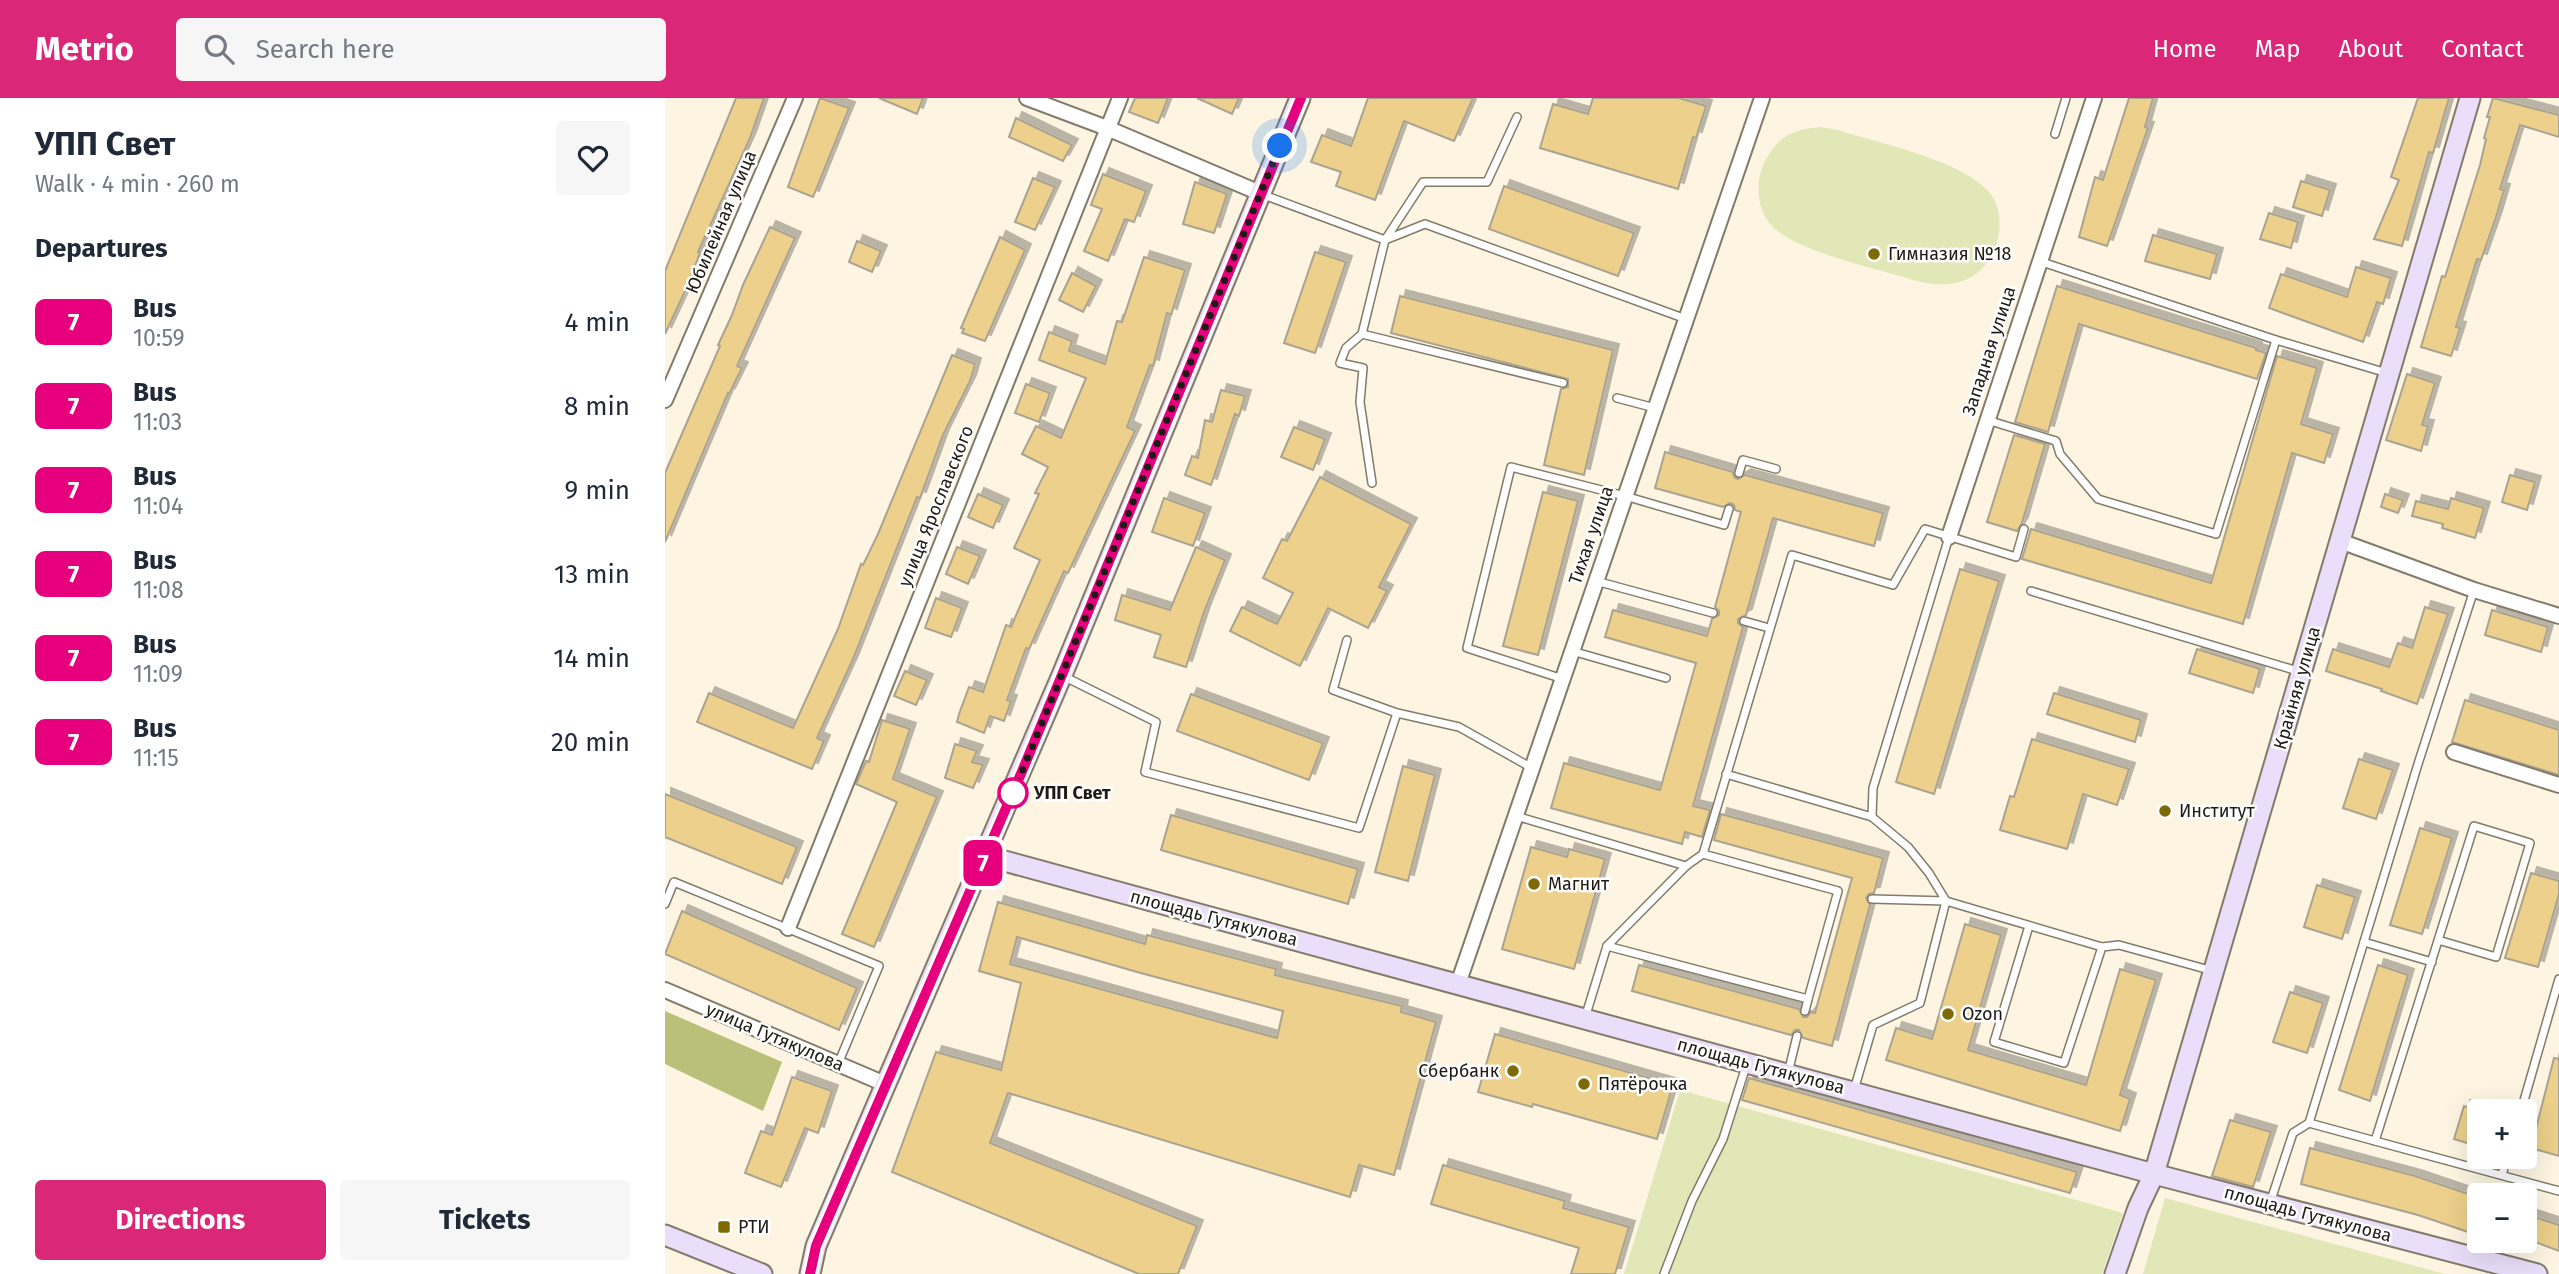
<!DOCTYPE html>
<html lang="en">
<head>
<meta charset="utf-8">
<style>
	body { margin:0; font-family:"Fira Sans",sans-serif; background:#f6f6f7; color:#1f2937; height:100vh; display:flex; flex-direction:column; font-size:26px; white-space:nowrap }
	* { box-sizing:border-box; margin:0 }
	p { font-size:23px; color:#747a83 }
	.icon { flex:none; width:38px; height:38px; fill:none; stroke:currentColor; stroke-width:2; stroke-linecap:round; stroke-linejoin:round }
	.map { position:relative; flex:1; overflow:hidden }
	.drawer { display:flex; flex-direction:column; background:#fff; width:665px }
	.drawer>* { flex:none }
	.badge { padding:0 14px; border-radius:10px; font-size:24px; line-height:46px }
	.buttons { position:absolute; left:1802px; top:1001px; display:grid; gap:14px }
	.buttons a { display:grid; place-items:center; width:70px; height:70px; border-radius:7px; background:#fff; box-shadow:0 7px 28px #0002; font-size:35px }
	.you { position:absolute; width:35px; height:35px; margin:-18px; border:5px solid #fff; border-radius:50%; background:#1a73e8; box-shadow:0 0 0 10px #1a73e833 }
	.map>.badge { position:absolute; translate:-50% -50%; box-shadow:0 0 0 4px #fff }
	h2 { padding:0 35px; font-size:26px; line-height:63px }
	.round { display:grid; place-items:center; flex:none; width:74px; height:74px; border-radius:7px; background:#f6f6f7 }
	.head { display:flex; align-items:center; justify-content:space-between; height:119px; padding:0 35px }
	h1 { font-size:33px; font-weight:700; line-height:52px }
	.button { display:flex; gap:14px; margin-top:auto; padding:14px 35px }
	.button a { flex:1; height:80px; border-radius:7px; background:#db2777; color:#fff; font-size:28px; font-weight:700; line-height:80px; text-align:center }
	.button a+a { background:#f6f6f7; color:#1f2937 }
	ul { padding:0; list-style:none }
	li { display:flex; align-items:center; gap:21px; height:84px; padding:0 35px }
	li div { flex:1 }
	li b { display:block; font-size:26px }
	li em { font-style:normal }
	li .badge { min-width:77px; font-weight:700; text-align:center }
	header { display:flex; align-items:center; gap:42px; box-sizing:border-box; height:98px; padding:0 35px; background:#db2777; color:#fff }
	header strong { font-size:33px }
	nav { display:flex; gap:38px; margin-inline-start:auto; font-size:24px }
	.search { width:490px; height:63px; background:#f6f6f7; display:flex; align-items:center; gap:18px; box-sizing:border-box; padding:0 24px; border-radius:7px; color:#747a83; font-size:26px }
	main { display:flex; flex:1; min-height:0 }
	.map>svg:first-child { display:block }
	.green { fill:#e2e7b8 }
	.forest { fill:#bac079 }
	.building { fill:#ecd08b; stroke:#aba391; stroke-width:2; fill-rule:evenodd; filter:url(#shadow) }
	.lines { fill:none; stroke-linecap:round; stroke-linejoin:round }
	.lane-casing { stroke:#827b6a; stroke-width:10 }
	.street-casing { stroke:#827b6a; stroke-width:18 }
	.secondary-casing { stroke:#827b6a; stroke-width:23 }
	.lane { stroke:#fff; stroke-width:7 }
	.street { stroke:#fff; stroke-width:14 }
	.secondary { stroke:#ebdefa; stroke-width:19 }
	.line-casing { stroke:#fff; stroke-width:16 }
	.line { stroke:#e6007e; stroke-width:10 }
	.walk { stroke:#1e1b15; stroke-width:7; stroke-dasharray:0 12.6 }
	.poi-dot { fill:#7d6a02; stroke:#fff; stroke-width:2.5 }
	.stop-dot { fill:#fff; stroke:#e6007e; stroke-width:3.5 }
	.labels { text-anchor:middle; stroke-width:5; stroke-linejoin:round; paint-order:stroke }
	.street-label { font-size:18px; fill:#1e1b15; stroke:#fff }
	.poi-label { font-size:18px; fill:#1e1b15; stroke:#fff; text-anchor:start }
	.stop-label { font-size:18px; font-weight:bold; fill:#1e1b15; stroke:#fff; text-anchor:start }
</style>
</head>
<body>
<header>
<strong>Metrio</strong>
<div class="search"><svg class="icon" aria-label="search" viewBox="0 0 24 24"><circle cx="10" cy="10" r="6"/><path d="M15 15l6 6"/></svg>Search here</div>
<nav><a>Home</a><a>Map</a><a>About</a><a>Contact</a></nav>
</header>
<main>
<section class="drawer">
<div class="head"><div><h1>УПП Свет</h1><p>Walk · 4 min · 260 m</p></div><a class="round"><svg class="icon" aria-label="heart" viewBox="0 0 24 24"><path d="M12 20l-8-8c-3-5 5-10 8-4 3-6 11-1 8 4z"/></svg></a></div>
<h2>Departures</h2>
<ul>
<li><span class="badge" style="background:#e6007e;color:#fff">7</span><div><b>Bus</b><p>10:59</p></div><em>4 min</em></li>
<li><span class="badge" style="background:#e6007e;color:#fff">7</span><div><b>Bus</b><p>11:03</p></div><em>8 min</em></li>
<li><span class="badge" style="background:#e6007e;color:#fff">7</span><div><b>Bus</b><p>11:04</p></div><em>9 min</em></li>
<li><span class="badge" style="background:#e6007e;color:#fff">7</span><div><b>Bus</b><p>11:08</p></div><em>13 min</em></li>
<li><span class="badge" style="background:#e6007e;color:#fff">7</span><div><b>Bus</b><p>11:09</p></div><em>14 min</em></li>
<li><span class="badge" style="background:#e6007e;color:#fff">7</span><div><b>Bus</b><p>11:15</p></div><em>20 min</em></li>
</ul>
<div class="button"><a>Directions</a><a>Tickets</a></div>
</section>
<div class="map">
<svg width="1894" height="1176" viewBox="0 0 1894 1176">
	<defs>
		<filter id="shadow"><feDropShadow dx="6" dy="-6" stdDeviation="0" flood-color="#0004"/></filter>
	</defs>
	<rect width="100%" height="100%" fill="#fdf5e2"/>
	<g class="green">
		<path d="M1155 29 1173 32C1213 45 1297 62 1324 94 1343 116 1335 158 1312 175 1293 190 1267 188 1245 181 1210 170 1132 154 1107 128 1091 111 1090 83 1100 63 1114 37 1128 32 1155 29Z"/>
		<polygon points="1015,992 1458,1115 1437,1176 959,1176"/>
		<polygon points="1500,1100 1780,1176 1478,1176"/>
	</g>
	<polygon class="forest" points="0,913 117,964 98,1013 0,966"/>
	<g class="building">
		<polygon points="71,0 99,0 85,40 33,154 35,155 21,191 0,236 0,173"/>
		<polygon points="155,0 184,10 148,99 123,89"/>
		<polygon points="214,0 258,0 252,16"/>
		<polygon points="470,0 503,0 493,25 464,14"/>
		<polygon points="532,0 574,0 567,16"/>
		<polygon points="703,0 808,0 789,43 739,23 710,102 671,88 676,74 646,64 657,37 686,48"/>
		<polygon points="928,0 1014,0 1041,8 1031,40 1028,39 1013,91 875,50 888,6 923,16"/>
		<polygon points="1464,0 1488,0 1480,29 1483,30 1442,148 1414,139 1430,79 1438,82"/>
		<polygon points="1753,0 1784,0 1768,55 1764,54 1737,148 1709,141 1734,82 1726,79"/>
		<polygon points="1828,0 1894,17 1894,39 1855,27 1835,91 1839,92 1831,119 1816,162 1812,161 1791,229 1795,230 1786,258 1756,249 1777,178 1780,179 1815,67 1821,41 1819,40 1825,19 1822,19"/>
		<polygon points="351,20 407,47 398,63 344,39"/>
		<polygon points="438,76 481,93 469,124 460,121 443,163 419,153 437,111 426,107"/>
		<polygon points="368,80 390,89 370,132 350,124"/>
		<polygon points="1636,83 1665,92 1657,118 1628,109"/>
		<polygon points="530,84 562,96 549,135 518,126"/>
		<polygon points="839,88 969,135 953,178 824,131"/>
		<polygon points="1604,115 1633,124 1626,150 1595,141"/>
		<polygon points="105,129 130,140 72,268 77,270 64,296 63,295 0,444 0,375 55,248 53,247 67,217 78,187"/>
		<polygon points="1488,137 1552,156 1545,181 1480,163"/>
		<polygon points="335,139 360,152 320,243 297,235 299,231 296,230"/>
		<polygon points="192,143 216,153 207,174 184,164"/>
		<polygon points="650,154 681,164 650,255 619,245"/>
		<polygon points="479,159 520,172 506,217 502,215 488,268 485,267 462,329 470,333 403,475 399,473 364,551 361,550 342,602 346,603 339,623 325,618 319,635 292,624 294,616 304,589 318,594 341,527 346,529 375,462 349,450 374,396 370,395 383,369 357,356 371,328 396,340 421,280 374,262 384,234 407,243 404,253 440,266 452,223 457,224"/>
		<polygon points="1691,169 1726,180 1718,206 1712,204 1698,244 1604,210 1616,176 1682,199"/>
		<polygon points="407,175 431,188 418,214 394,202"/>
		<polygon points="1392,188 1591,250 1591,252 1601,255 1592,281 1414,226 1383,334 1350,324"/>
		<polygon points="735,198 948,252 919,377 879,367 896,291 903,289 903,281 726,235"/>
		<polygon points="287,257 310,266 305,283 278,337 255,400 252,399 188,561 152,640 159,643 147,671 32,624 44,595 128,630 173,531 196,466 198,467 213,436"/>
		<polygon points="1612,258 1652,270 1636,326 1668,336 1659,365 1627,355 1578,526 1357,461 1366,431 1546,485"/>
		<polygon points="1742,276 1770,285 1757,327 1763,328 1756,353 1721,342"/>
		<polygon points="361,286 385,295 374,324 350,315"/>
		<polygon points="556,292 580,298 574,318 570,316 546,387 520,377 527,358 533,360 540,322 547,324"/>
		<polygon points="629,329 660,341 648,372 616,359"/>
		<polygon points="1349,337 1380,346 1357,425 1352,433 1322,424"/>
		<polygon points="1000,354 1068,374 1069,379 1073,381 1080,377 1218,415 1209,448 1108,420 1081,517 1073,521 1073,525 1078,529 1028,708 1045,712 1037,739 1020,734 1017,746 886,710 899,665 995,692 1031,565 940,539 948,512 1042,538 1047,521 1054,517 1054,513 1050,509 1076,414 1070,412 1069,407 1065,405 1058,409 990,390"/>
		<polygon points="1845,377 1870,384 1862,412 1837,404"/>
		<polygon points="655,379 746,426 714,489 722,493 703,530 663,510 635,568 565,533 577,509 612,526 628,495 598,480 617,441 622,443"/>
		<polygon points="878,394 913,403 873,557 838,548"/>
		<polygon points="313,396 338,407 328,430 303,419"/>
		<polygon points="1720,396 1738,402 1733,415 1716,409"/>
		<polygon points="499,400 540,415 528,448 487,434"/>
		<polygon points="1786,400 1819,410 1810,440 1777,430 1778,426 1747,418 1751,403 1783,411"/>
		<polygon points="292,449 315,458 303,486 281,476"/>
		<polygon points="531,449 560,462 539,514 521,569 489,559 496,537 450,522 457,497 505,512"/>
		<polygon points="1295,471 1334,483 1269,696 1231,684"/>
		<polygon points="271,500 297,510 286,539 260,530"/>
		<polygon points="1760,509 1783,516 1752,606 1716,593 1717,591 1661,573 1668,551 1724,569 1733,545 1747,550"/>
		<polygon points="1827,512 1883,529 1876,554 1820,537"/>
		<polygon points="1532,551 1595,571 1588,595 1524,575"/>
		<polygon points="240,573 262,582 251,607 229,598"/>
		<polygon points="1389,595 1476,622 1470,644 1382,616"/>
		<polygon points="526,596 658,645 644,682 512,633"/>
		<polygon points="1800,602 1894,632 1894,677 1787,644"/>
		<polygon points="217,622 245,631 228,681 272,699 209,849 177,836 232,704 191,686 201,663 204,664"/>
		<polygon points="1367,641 1464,671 1452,707 1418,696 1402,751 1335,732 1345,698 1349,699"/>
		<polygon points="290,646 312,653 307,664 318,667 308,690 280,680"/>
		<polygon points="1694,661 1728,672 1711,721 1678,710"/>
		<polygon points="738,668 770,677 743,783 710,774"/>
		<polygon points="0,696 132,749 117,786 0,739"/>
		<polygon points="1056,716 1218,760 1209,795 1204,796 1201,800 1205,807 1167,948 1138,940 1134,932 1130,932 1126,937 967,893 974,867 1134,911 1138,919 1142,919 1146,914 1150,915 1187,780 1049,742"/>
		<polygon points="506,717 693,771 683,806 496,752"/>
		<polygon points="1755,730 1787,740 1757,836 1725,827"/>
		<polygon points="866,749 902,759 904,751 940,761 909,871 837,851"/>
		<polygon points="1866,775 1894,783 1894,796 1873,869 1840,860"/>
		<polygon points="1652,787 1690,799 1677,841 1639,829"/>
		<path d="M333 804 480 846 482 837 611 871 610 877 737 908 736 914 771 924 729 1077 694 1067 685 1099 343 995 325 1045 532 1128 513 1176H474L227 1074 271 954 336 972 356 885 314 873ZM352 839 472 874 618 913 612 940 345 866Z"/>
		<polygon points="17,813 192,890 174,932 0,856"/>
		<polygon points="1300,826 1336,837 1303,952 1421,987 1455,871 1491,882 1455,997 1465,1001 1455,1033 1221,962 1231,930 1267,941"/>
		<polygon points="1713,867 1743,877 1705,1003 1674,992"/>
		<polygon points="1625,894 1658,905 1642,955 1608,944"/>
		<polygon points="830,936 1008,987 992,1041 868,1006 867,1009 813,994"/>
		<polygon points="1889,960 1894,961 1894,1058 1866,1050"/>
		<polygon points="127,979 167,993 153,1035 140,1030 116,1089 80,1075 96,1033 107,1037"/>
		<polygon points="1084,980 1412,1074 1405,1095 1077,1002"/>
		<polygon points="1799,1008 1815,1013 1815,1049 1789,1041"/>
		<polygon points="1565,1022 1606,1034 1588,1089 1547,1078"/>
		<polygon points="1645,1050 1750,1078 1815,1100 1815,1138 1753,1117 1636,1086"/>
		<polygon points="778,1067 900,1103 898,1110 964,1129 950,1176 906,1176 914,1150 766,1106"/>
		<polygon points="1860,1116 1894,1127 1894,1153 1860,1140"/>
	</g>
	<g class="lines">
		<g class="lane-casing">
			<g id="lane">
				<polyline points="852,19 822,84 758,84 720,142 697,236 898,285"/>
				<polyline points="1390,36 1401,0"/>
				<polyline points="596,96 720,142 760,126 1021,221"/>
				<polyline points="1374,163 1611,242"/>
				<polyline points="697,236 681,250 675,265 698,270 695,304 707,385"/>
				<polyline points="952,300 990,310"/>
				<polyline points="1322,322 1391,343 1395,356 1433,401 1551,436 1611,242 1722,275"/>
				<polyline points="1074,375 1078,362 1111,371"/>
				<polyline points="931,483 1048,515"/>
				<polyline points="1366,493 1636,574"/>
				<polyline points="1079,523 1104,530"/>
				<polyline points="682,542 668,592 732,615"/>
				<polyline points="907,553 1001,580"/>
				<polyline points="398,578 491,624 480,674 694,730 732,615 794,629 867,670"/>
				<polyline points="898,581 802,550 846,369 960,398 1059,427 1064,411"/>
				<polyline points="1061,676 1207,719"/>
				<polyline points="851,718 1021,768"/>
				<polyline points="1207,801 1281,803"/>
				<polyline points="1281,803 1264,775 1243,749 1207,719 1208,690 1284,439"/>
				<polyline points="0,806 9,784 214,868 173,966"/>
				<polyline points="1364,828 1329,944 1399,965 1437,849"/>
				<polyline points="1699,844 1767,864"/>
				<polyline points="942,848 1143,901 1173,793 1038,756"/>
				<polyline points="1140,913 1143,901"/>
				<polyline points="920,920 942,848 1021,768 1038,756 1127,457 1228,487 1260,431 1351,459 1359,431"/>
				<polyline points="1123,975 1132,938"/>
				<polyline points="1189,992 1208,927 1255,905 1281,803 1437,849 1454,847 1548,873"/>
				<polyline points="1856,1013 1894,881"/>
				<polyline points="1644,1025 1753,666 1809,492"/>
				<polyline points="1710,1043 1809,728 1865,745 1831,859 1773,842"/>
				<polyline points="1837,1077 1842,1059"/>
				<polyline points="1605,1105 1628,1035 1644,1025 1894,1093"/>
				<polyline points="999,1176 1027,1103 1058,1041 1082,965"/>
			</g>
		</g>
		<g class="street-casing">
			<g id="street">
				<polyline points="362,0 442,30 595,95"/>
				<polyline points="0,302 130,0"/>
				<polyline points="1284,439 1429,0"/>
				<polyline points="1675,443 1809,492 1894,518"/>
				<polyline points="1789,654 1894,687"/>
				<polyline points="123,830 455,0"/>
				<polyline points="793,886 1097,0"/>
				<polyline points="0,892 220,986"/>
			</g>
		</g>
		<g class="secondary-casing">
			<g id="secondary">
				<polyline points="321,758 1489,1076 1872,1176"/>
				<polyline points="0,1137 97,1176"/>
				<polyline points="145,1176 151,1148 397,577 635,0"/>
				<polyline points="1450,1176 1473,1110 1489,1076 1805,0"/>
			</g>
		</g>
		<use href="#lane" class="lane"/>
		<use href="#street" class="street"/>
		<use href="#secondary" class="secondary"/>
	</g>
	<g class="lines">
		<g class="line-casing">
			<polyline id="line" points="145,1176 151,1148 358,671 636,0"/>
		</g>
		<use href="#line" class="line"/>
		<polyline class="walk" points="348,695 615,48"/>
	</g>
	<g class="poi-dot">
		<circle cx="1209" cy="156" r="7"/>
		<circle cx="1500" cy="713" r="7"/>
		<circle cx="869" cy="786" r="7"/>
		<circle cx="1283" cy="916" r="7"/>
		<circle cx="848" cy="973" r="7"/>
		<circle cx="919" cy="986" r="7"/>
		<rect x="52" y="1122" width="14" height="14" rx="3.5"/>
	</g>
	<circle class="stop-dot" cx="348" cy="695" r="14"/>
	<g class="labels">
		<g class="street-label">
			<text transform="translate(56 124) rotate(-67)" y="6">Юбилейная улица</text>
			<text transform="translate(1324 253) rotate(-72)" y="6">Западная улица</text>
			<text transform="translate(271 408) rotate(-68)" y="6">улица Ярославского</text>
			<text transform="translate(926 437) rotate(-71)" y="6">Тихая улица</text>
			<text transform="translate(1632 590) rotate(-74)" y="6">Крайняя улица</text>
			<text transform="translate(549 820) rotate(15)" y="6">площадь Гутякулова</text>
			<text transform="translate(110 939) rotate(23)" y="6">улица Гутякулова</text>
			<text transform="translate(1096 968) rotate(15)" y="6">площадь Гутякулова</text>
			<text transform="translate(1643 1116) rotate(15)" y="6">площадь Гутякулова</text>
		</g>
		<g class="poi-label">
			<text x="1223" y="162">Гимназия №18</text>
			<text x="1514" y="719">Институт</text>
			<text x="883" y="792">Магнит</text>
			<text x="1297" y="922">Ozon</text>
			<text x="834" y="979" text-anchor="end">Сбербанк</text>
			<text x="933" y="992">Пятёрочка</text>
			<text x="73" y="1135">РТИ</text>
		</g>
		<g class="stop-label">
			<text x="369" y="701">УПП Свет</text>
		</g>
	</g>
</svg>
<div class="buttons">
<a>+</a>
<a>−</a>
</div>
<div class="you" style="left:615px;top:48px"></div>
<b class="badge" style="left:318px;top:765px;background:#e6007e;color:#fff">7</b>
</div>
</main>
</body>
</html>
